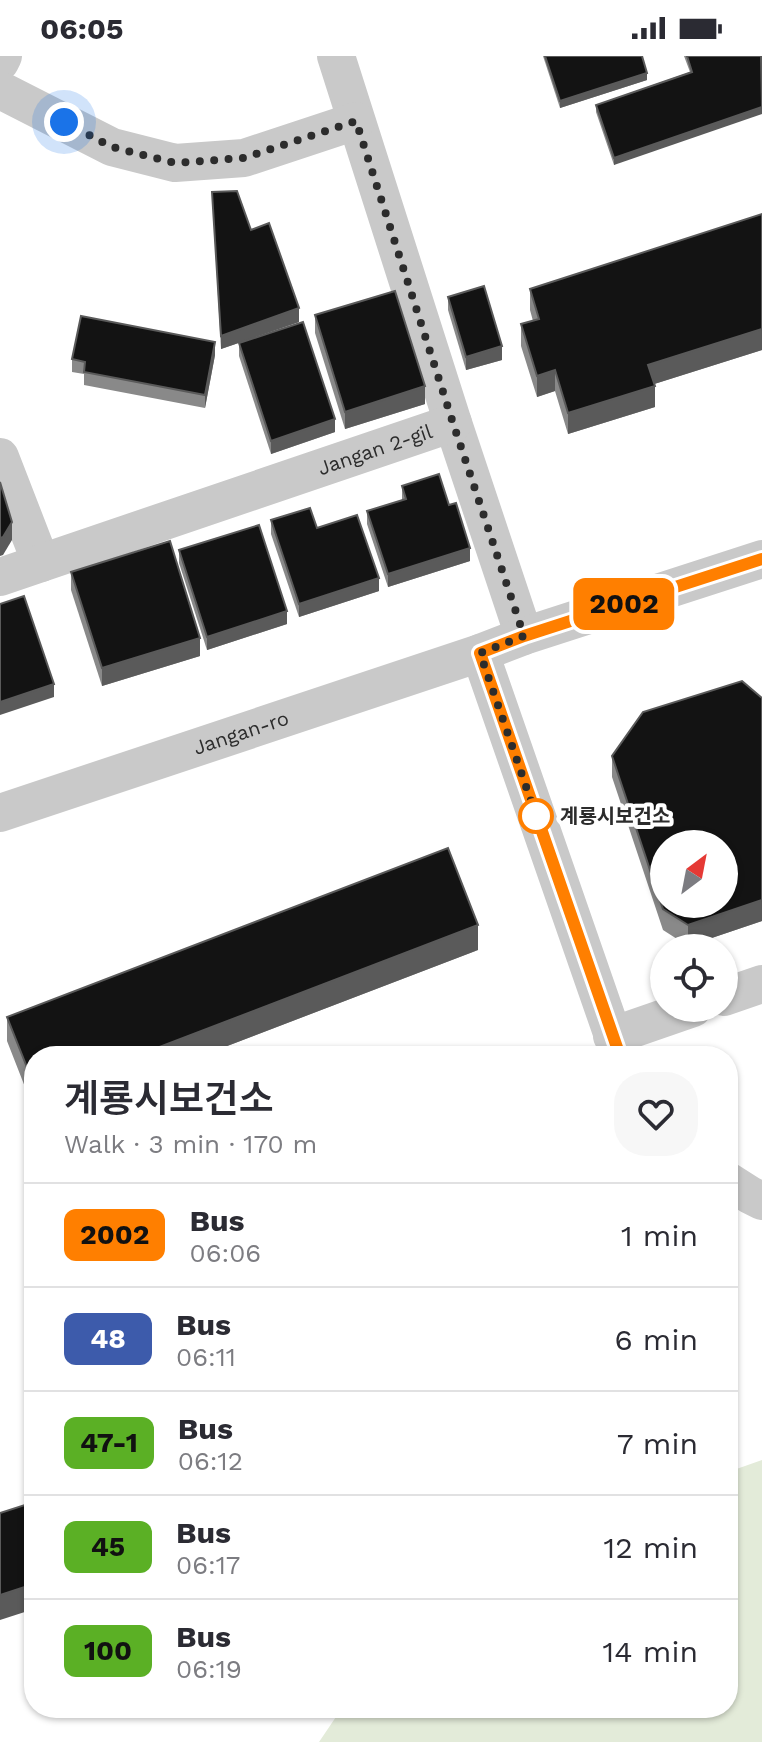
<!DOCTYPE html>
<html lang="en">
<head>
<meta charset="utf-8">
<style>
	body { margin:0; font-family:"Work Sans","Noto Sans KR",sans-serif; background:#f7f7f7; color:#2b2b33; height:100vh; display:flex; flex-direction:column; font-size:30px; white-space:nowrap }
	* { box-sizing:border-box; margin:0 }
	p { font-size:26px; color:#7c7c81 }
	.icon { flex:none; width:44px; height:44px; fill:none; stroke:currentColor; stroke-width:2; stroke-linecap:round; stroke-linejoin:round }
	.map { position:relative; flex:1; overflow:hidden }
	.drawer { position:absolute; left:24px; top:990px; width:714px; height:672px; display:flex; flex-direction:column; background:#fff; border-radius:32px; box-shadow:0 2px 6px #0004 }
	.drawer>* { flex:none }
	.badge { padding:0 16px; border-radius:12px; font-size:28px; line-height:52px }
	.needle { width:52px; rotate:32deg }
	.buttons { position:absolute; left:650px; top:774px; display:grid; gap:16px }
	.buttons a { display:grid; place-items:center; width:88px; height:88px; border-radius:50%; background:#fff; box-shadow:0 2px 6px #0004; font-size:40px }
	.you { position:absolute; width:40px; height:40px; margin:-20px; border:6px solid #fff; border-radius:50%; background:#1a73e8; box-shadow:0 0 0 12px #1a73e833 }
	.map>.badge { position:absolute; translate:-50% -50%; box-shadow:0 0 0 4px #fff }
	.round { display:grid; place-items:center; flex:none; width:84px; height:84px; border-radius:32px; background:#f7f7f7 }
	.headline { display:flex; align-items:center; justify-content:space-between; height:136px; padding:0 40px }
	h1 { font-size:38px; font-weight:600; line-height:60px }
	ul { padding:0; list-style:none }
	li { display:flex; align-items:center; gap:24px; height:104px; padding:0 40px; border-top:2px solid #e1e1e2 }
	li div { flex:1 }
	li b { display:block; font-size:30px }
	li em { font-style:normal }
	li .badge { min-width:88px; font-weight:700; text-align:center }
	.status { display:flex; justify-content:space-between; align-items:center; height:56px; padding:0 40px; background:#fff; direction:ltr }
	.status svg { height:22px; fill:currentColor }
	.map>svg:first-child { display:block }
	.green { fill:#e3ebd9 }
	.lines { fill:none; stroke-linecap:round; stroke-linejoin:round }
	.minor { stroke:#c9c9c9; stroke-width:38 }
	.wall { fill:#898989 }
	.shaded-wall { fill:#5a5a5a }
	.building { fill:#131313; stroke:#5a5a5a; stroke-width:2; fill-rule:evenodd }
	.line-casing { stroke:#fff; stroke-width:18 }
	.line { stroke:#ff7f00; stroke-width:12 }
	.walk { stroke:#2c2c2c; stroke-width:8; stroke-dasharray:0 14.4 }
	.stop-dot { fill:#fff; stroke:#ff7f00; stroke-width:4 }
	.labels { text-anchor:middle; stroke-width:8; stroke-linejoin:round; paint-order:stroke }
	.street-label { font-size:20px; fill:#2c2c2c; stroke:#fff }
	.stop-label { font-size:20px; font-weight:bold; fill:#2c2c2c; stroke:#fff; text-anchor:start }
</style>
</head>
<body>
<div class="status"><b>06:05</b><svg viewBox="0 0 49 12"><path d="M0 12V9h3v3zM5 12V6h3v6zM10 12V3h3v9zM15 12V0h3v12zM26 1h20v11H26zM47 4h2v5h-2z"/></svg></div>
<div class="map">
<svg width="762" height="1686" viewBox="0 0 762 1686">
	<rect width="100%" height="100%" fill="#fff"/>
	<polygon class="green" points="762,1404 762,1686 319,1686 342,1652 728,1652 728,1416"/>
	<g class="lines">
		<g class="minor">
			<polyline points="336,0 453,367 524,580"/>
			<polyline points="0,6 3,0"/>
			<polyline points="0,34 112,91 175,107 244,102 356,65"/>
			<polyline points="0,401 41,507"/>
			<path id="s1" d="M0 521 453 367"/>
			<polyline points="480,597 620,1000"/>
			<path id="s2" d="M0 757 480 597 524 580 762 503"/>
			<polyline points="724,941 762,928"/>
			<polyline points="612,980 693,952"/>
			<polyline points="728,1125 750,1139 762,1145"/>
		</g>
	</g>
	<g class="wall">
		<polygon points="543,0 642,0 647,24 560,52"/>
		<polygon points="684,0 761,0 614,109 596,56 596,49 690,16"/>
		<polygon points="212,136 251,174 299,266 221,293"/>
		<polygon points="762,158 762,294 654,328 655,351 568,378 555,335 537,341 521,290 521,268 533,265 530,254 530,233"/>
		<polygon points="448,241 502,304 466,314 448,254"/>
		<polygon points="315,259 425,348 345,373 315,277"/>
		<polygon points="239,287 335,376 271,398 239,300"/>
		<polygon points="215,299 205,352 84,329 84,318 72,316 72,303"/>
		<polygon points="402,430 449,449 470,505 388,531 367,468 367,455 402,444"/>
		<polygon points="271,464 317,472 379,535 299,561 271,478"/>
		<polygon points="179,494 287,568 207,594 179,507"/>
		<polygon points="71,516 200,600 102,630 71,534"/>
		<polygon points="762,642 762,865 688,890 663,874 612,721 612,700"/>
		<polygon points="478,894 201,1000 34,1000 34,1054 7,985 7,961"/>
	</g>
	<g class="shaded-wall">
		<polygon points="647,17 647,24 560,52 560,45"/>
		<polygon points="762,51 762,58 614,109 614,102"/>
		<polygon points="299,252 299,266 221,293 221,280"/>
		<polygon points="762,273 762,294 648,330 648,309"/>
		<polygon points="215,286 215,299 205,352 205,339"/>
		<polygon points="502,290 502,304 466,314 466,301"/>
		<polygon points="555,314 555,335 537,341 537,320"/>
		<polygon points="425,330 425,348 345,373 345,356"/>
		<polygon points="655,330 655,351 568,378 568,357"/>
		<polygon points="335,363 335,376 271,398 271,385"/>
		<polygon points="12,466 12,484 3,499 0,500 0,482"/>
		<polygon points="470,492 470,505 388,531 388,518"/>
		<polygon points="379,522 379,535 299,561 299,548"/>
		<polygon points="287,555 287,568 207,594 207,581"/>
		<polygon points="200,582 200,600 102,630 102,612"/>
		<polygon points="54,628 54,641 0,659 0,646"/>
		<polygon points="762,844 762,865 688,890 688,869"/>
		<polygon points="478,869 478,894 201,1000 136,1000"/>
		<polygon points="34,1528 34,1553 0,1564 0,1539"/>
	</g>
	<g class="building">
		<polygon points="545,0 642,0 647,17 560,45"/>
		<polygon points="687,0 761,0 762,51 614,102 596,49 692,16"/>
		<polygon points="237,135 251,174 269,167 299,252 221,280 212,136"/>
		<polygon points="762,158 762,273 648,309 655,330 568,357 555,314 537,320 521,268 539,263 530,233"/>
		<polygon points="484,230 502,290 466,301 448,241"/>
		<polygon points="395,235 425,330 345,356 315,259"/>
		<polygon points="81,260 215,286 205,339 84,316 85,306 72,303"/>
		<polygon points="303,266 335,363 271,385 239,287"/>
		<polygon points="439,418 449,449 456,447 470,492 388,518 367,455 406,443 402,430"/>
		<polygon points="0,426 12,466 3,481 0,482"/>
		<polygon points="310,452 317,472 357,459 379,522 299,548 271,464"/>
		<polygon points="259,469 287,555 207,581 179,494"/>
		<polygon points="170,485 200,582 102,612 71,516"/>
		<polygon points="24,540 54,628 0,646 0,548"/>
		<path d="M742 625 762 642V844L688 869 663 853 612 700 643 656ZM664 788H724V848H664Z"/>
		<polygon points="448,792 478,869 136,1000 34,1000 34,1029 7,961"/>
		<polygon points="34,1446 34,1528 0,1539 0,1457"/>
	</g>
	<g class="lines">
		<g class="line-casing">
			<polyline id="line" points="620,1000 480,597 524,580 762,503"/>
		</g>
		<use href="#line" class="line"/>
		<polyline class="walk" points="64,66 112,91 175,107 244,102 356,65 453,367 524,580 480,597 541,774 536,760"/>
	</g>
	<circle class="stop-dot" cx="536" cy="760" r="16"/>
	<g class="labels">
		<g class="street-label">
			<text dy="7" stroke="none"><textPath href="#s1" startOffset="396">Jangan 2-gil</textPath></text>
			<text dy="7" stroke="none"><textPath href="#s2" startOffset="254">Jangan-ro</textPath></text>
		</g>
		<g class="stop-label">
			<text x="560" y="767">계룡시보건소</text>
		</g>
	</g>
</svg>
<div class="buttons">
<a><svg class="needle" viewBox="-14 -14 28 28"><path d="M0-13l5 13h-10z" fill="#e53935"/><path d="M0 13l5-13h-10z" fill="#7c7c81"/></svg></a>
<a><svg class="icon" aria-label="locate" viewBox="0 0 24 24"><circle cx="12" cy="12" r="6"/><path d="M12 2v4M12 18v4M2 12h4M18 12h4"/></svg></a>
</div>
<div class="you" style="left:64px;top:66px"></div>
<b class="badge" style="left:624px;top:548px;background:#ff7f00;color:#111">2002</b>
<section class="drawer">
<div class="headline"><div><h1>계룡시보건소</h1><p>Walk · 3 min · 170 m</p></div><a class="round"><svg class="icon" aria-label="heart" viewBox="0 0 24 24"><path d="M12 20l-8-8c-3-5 5-10 8-4 3-6 11-1 8 4z"/></svg></a></div>
<ul>
<li><span class="badge" style="background:#ff7f00;color:#111">2002</span><div><b>Bus</b><p>06:06</p></div><em>1 min</em></li>
<li><span class="badge" style="background:#3d5bab;color:#fff">48</span><div><b>Bus</b><p>06:11</p></div><em>6 min</em></li>
<li><span class="badge" style="background:#5bb025;color:#111">47-1</span><div><b>Bus</b><p>06:12</p></div><em>7 min</em></li>
<li><span class="badge" style="background:#5bb025;color:#111">45</span><div><b>Bus</b><p>06:17</p></div><em>12 min</em></li>
<li><span class="badge" style="background:#5bb025;color:#111">100</span><div><b>Bus</b><p>06:19</p></div><em>14 min</em></li>
</ul>
</section>
</div>
</body>
</html>
